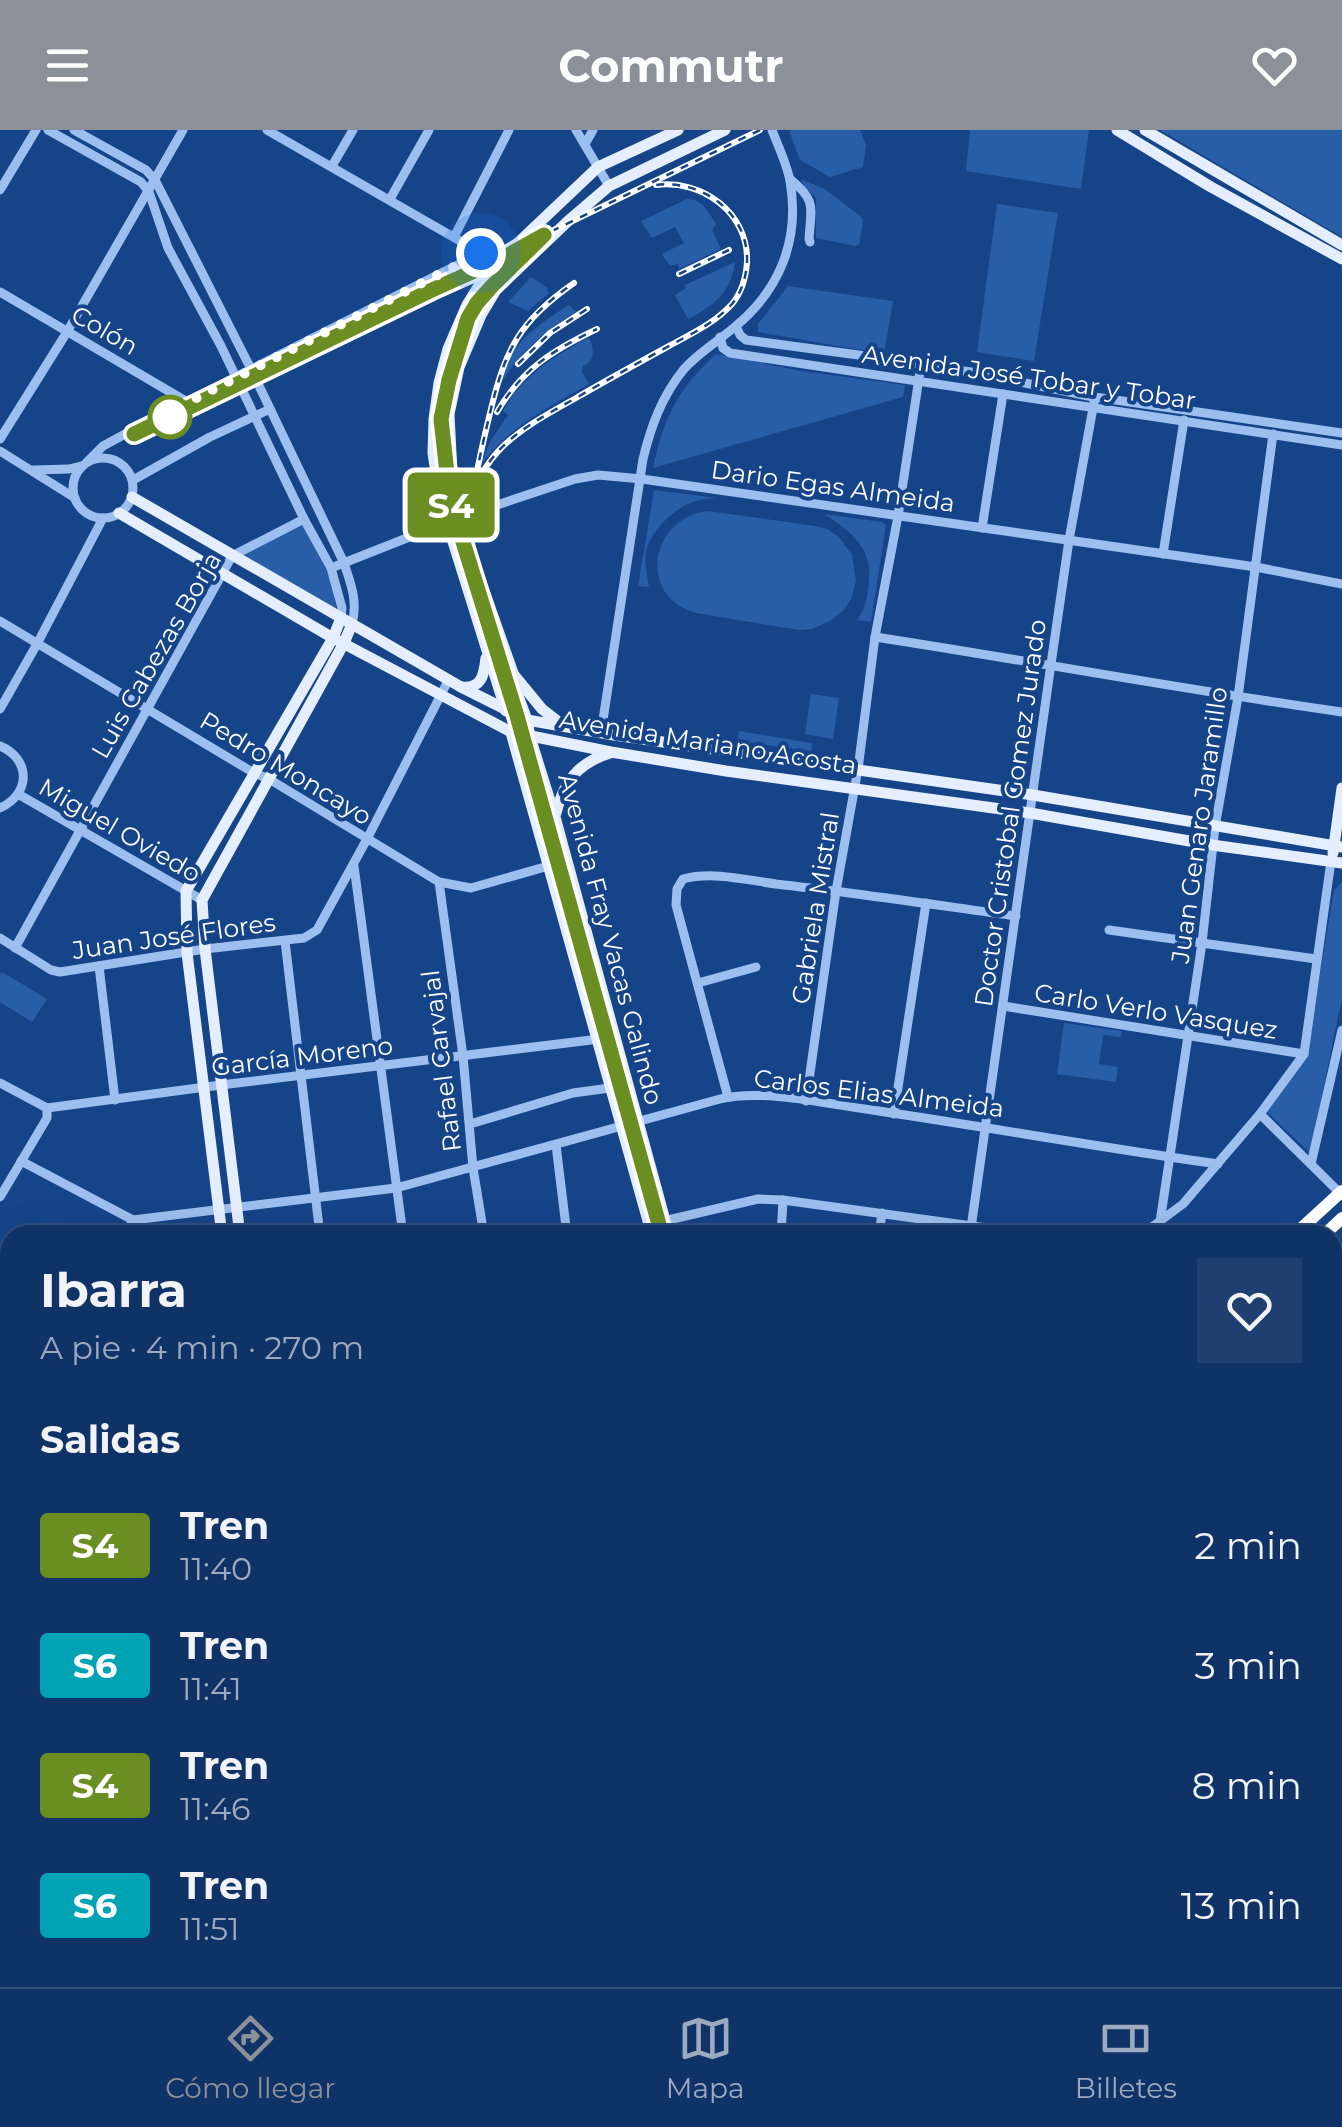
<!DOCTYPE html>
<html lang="es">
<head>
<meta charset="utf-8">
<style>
	body { margin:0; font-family:Montserrat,sans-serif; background:#1e3f70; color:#f1f3f6; height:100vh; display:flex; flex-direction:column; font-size:38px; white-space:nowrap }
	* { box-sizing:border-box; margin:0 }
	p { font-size:32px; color:#9caac0 }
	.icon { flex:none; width:55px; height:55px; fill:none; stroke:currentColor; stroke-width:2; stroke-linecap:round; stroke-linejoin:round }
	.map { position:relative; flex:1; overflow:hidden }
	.sheet { position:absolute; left:0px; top:1095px; width:1342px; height:762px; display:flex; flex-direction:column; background:#103367; border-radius:30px 30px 0 0; box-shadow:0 10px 40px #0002,0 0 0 2px #304e7b }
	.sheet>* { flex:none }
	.badge { padding:0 20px; border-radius:8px; font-size:35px; line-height:65px }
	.you { position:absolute; width:50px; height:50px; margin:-25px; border:8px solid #fff; border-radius:50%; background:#1a73e8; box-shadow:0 0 0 15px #1a73e833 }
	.map>.badge { position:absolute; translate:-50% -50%; box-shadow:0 0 0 5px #fff }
	h2 { padding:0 40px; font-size:38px; line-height:90px }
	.round { display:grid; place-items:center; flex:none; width:105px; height:105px; border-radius:0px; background:#1e3f70 }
	.head { display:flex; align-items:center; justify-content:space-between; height:170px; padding:0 40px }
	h1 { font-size:48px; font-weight:700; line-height:75px }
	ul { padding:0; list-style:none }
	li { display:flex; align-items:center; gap:30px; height:120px; padding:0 40px }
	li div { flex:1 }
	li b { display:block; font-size:38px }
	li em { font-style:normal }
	li .badge { min-width:110px; font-weight:700; text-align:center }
	header { display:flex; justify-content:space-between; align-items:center; height:130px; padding:0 40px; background:#8c9099; color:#fff; font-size:45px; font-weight:700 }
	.tab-bar { display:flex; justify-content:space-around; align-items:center; height:140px; border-top:2px solid #304e7b; background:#103367; font-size:28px; color:#9caac0 }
	.tab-bar a { display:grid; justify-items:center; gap:5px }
	.tab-bar .selected { color:#8c9099 }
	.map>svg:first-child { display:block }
	.green { fill:#285da8 }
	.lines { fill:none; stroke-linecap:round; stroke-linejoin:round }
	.minor { stroke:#9dbfef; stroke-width:9 }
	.major { stroke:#e5eeff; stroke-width:11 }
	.highway { stroke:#fff; stroke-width:12 }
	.rail-casing { stroke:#fff; stroke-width:6 }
	.rail { stroke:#164489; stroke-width:2.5; stroke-dasharray:8; stroke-linecap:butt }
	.line-casing { stroke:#fff; stroke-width:22 }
	.line { stroke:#6b8e23; stroke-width:15 }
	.walk { stroke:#fff; stroke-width:10; stroke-dasharray:0 18 }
	.stop-dot { fill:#fff; stroke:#6b8e23; stroke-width:5 }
	.labels { text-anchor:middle; stroke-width:8; stroke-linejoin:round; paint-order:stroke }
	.street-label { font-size:25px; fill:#fff; stroke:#164489 }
</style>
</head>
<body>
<header><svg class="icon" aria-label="menu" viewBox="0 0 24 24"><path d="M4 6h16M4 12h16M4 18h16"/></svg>Commutr<svg class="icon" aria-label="heart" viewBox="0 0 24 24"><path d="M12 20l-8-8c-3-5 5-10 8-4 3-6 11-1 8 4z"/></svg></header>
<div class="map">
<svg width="1342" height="1857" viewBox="0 0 1342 1857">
	<rect width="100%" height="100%" fill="#164489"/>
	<g class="green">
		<polygon points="792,0 860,0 866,15 863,37 830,47 800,30 789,1"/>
		<polygon points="970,0 1089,0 1081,59 966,41"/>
		<polygon points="1160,0 1342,0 1342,107"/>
		<polygon points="801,49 826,60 860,86 863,90 859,115 855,116 816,108 816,68 805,57"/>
		<path d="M687 69C703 69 708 82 716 94L712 100 721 119 679 139 678 134 670 136 662 124 684 113 675 97 652 108 641 91Z"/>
		<polygon points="997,74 1058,83 1034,231 977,222"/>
		<path d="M735 132C731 162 714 176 688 189L675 165 686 158 685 155Z"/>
		<polygon points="531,147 548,158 547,161 549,163 528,181 508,172"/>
		<polygon points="788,156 893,171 884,224 758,202 758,194"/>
		<path d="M569 175 576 182C544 201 519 223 500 255 508 214 536 196 569 175Z"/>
		<path d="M589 207C594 218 596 231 583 236L582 242 589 254C547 278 510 296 480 336L490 312 508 285 503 281C522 245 556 226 589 207Z"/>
		<path d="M716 224 801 241 905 255 903 267 653 338C664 287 677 260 716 224Z"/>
		<path d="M654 360 717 368C709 369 700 369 693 372 675 378 654 398 647 417 643 429 647 444 649 457L638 456Z"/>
		<path d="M708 381 815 396 827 399 839 407 852 425 856 450 852 467 844 480 830 491 812 499 799 500 696 483C637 467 649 388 708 381Z"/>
		<path d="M824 384 882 392 886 395 871 492 857 490C866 478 867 467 869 452 873 417 850 401 824 384Z"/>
		<polygon points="302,393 330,448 337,481 242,429 243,424"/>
		<polygon points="811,564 839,568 833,609 805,604"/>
		<polygon points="739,601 812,613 811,621 737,611"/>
		<polygon points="1342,752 1342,868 1310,1023 1267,982 1306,927 1334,760"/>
		<polygon points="2,842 47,869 32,892 0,872 0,845"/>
		<polygon points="1064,893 1122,901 1121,907 1103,905 1099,934 1118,937 1116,952 1057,944"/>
		<polygon points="1333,1302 1342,1312 1342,1383 1333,1387"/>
	</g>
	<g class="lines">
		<g class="minor">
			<polyline points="48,0 141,52 149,62 168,118 221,216 304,389 331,438 342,478 341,488"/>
			<path d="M74 0 146 40 155 50 251 239 344 433C351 454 358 472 352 494"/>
			<polyline points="267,0 481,123 522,134"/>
			<polyline points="576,0 609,56"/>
			<polyline points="585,14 593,0"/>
			<polyline points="332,36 353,0"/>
			<path d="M790 49C817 71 811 77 809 109L810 112"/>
			<polyline points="0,60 36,0"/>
			<polyline points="390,69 429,0"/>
			<polyline points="454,107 509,0"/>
			<polyline points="0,162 189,273"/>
			<polyline points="736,196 740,205 746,210 881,228 977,243 1088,266 1342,303"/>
			<polyline points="720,207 723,218 730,223 1342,315"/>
			<polyline points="0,309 67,202 183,0"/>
			<polyline points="0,321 75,368"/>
			<circle cx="103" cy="358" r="30"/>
			<polyline points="87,332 103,316 149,291 481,123"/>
			<polyline points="33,340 69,339 81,336"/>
			<polyline points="133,350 210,307 270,279"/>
			<polyline points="982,398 1003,264"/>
			<polyline points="1163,424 1184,290"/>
			<polyline points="331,438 455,389 575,349 598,345 642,349 1256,437 1342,454"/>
			<polyline points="0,491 254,643 269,649 439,752 471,758 566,731"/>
			<path d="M875 507C1031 531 1186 560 1342 582"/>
			<polyline points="0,579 37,514 103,388"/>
			<path d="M601 603 643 329C651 296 662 266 684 239 699 222 720 210 737 195 781 158 800 108 790 51 787 34 778 16 772 0"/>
			<path d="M0 616C31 629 31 664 0 678"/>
			<polyline points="18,664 202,770"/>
			<polyline points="354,736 403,1105"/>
			<polyline points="439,752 463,926 473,1038 484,1105"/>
			<polyline points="1109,800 1316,829"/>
			<polyline points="0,808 51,840 60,842 205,819 304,808 317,800 367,709 449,549"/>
			<polyline points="285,811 320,1105"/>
			<polyline points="15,818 232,426 304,389"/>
			<polyline points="99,836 115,970"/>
			<polyline points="698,853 756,837"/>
			<polyline points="1003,876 1304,924"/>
			<polyline points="0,953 47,978 221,955 616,907"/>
			<path d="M728 967 676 775 677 759 683 749C712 741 747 750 776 754 856 763 936 775 1016 786"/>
			<polyline points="806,971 836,761 858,639 875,507 898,386 921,235"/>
			<polyline points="894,984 926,773"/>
			<polyline points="1260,984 1342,1065"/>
			<polyline points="470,994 573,963 610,958"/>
			<polyline points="556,1015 567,1105"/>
			<path d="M21 1031 133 1090 396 1058 720 969C764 958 832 975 879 981 992 998 1105 1018 1218 1034"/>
			<polyline points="1311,1034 1342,900"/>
			<polyline points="0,1067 47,988 47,978"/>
			<polyline points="664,1091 758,1069 783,1070 1037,1105"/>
			<polyline points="1160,1092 1202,813 1215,697 1238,567 1273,304"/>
			<polyline points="125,1105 133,1090"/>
			<polyline points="781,1105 783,1070"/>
			<polyline points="879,1105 882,1083"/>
			<polyline points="970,1105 1051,534 1069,410 1095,267"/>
			<polyline points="1141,1105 1183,1074 1260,984 1304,924 1331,731"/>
			<polyline points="0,1194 10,1199"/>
			<polyline points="0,1206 10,1211"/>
			<polyline points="1332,1234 1342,1225"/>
			<polyline points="1332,1291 1342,1301"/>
			<polyline points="0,1293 10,1300"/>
			<polyline points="0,1327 10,1310"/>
			<polyline points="1332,1395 1342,1390"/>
			<polyline points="0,1496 9,1508"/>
			<polyline points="1332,1498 1341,1509"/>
			<polyline points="1332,1610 1342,1601"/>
			<polyline points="0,1657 10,1664"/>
			<polyline points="0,1678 10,1671"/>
			<polyline points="1332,1733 1342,1743"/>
			<polyline points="0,1782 10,1776"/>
			<polyline points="1332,1804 1342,1795"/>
			<polyline points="0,1842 10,1857"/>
			<polyline points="429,1848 433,1857"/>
			<polyline points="450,1848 454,1857"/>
			<polyline points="519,1848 524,1857"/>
			<polyline points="700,1848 705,1857"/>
			<polyline points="792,1848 797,1857"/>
			<polyline points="882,1848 887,1857"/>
			<polyline points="1065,1848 1070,1857"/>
			<polyline points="1156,1848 1161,1857"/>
			<polyline points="34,1857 48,1848"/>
			<polyline points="181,1857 195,1848"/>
			<polyline points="316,1857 330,1848"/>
			<polyline points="599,1857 611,1848"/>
			<polyline points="627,1857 638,1848"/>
			<polyline points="968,1857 987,1848"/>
			<polyline points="1260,1857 1276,1848"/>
		</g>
		<g class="major">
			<polyline points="1117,0 1211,57 1342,129"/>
			<polyline points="1145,0 1342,115"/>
			<polyline points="132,367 461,557 527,590 614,605 1033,665 1342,717"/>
			<polyline points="119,383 333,508 511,602 611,622 726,641 1030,683 1212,715 1342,733"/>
			<polyline points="514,545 542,579 560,593"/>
			<path d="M461 557C482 559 484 545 486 528"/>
			<polyline points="506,581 440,370 433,323 434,289 439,253 448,219 467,175 480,154 501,129 598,37 678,0"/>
			<polyline points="510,599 652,1105"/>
			<path d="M556 683C564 651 578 633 610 623"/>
			<polyline points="1333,723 1342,658"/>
			<polyline points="222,1105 187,823 186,761 333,508 341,488"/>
			<polyline points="240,1105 205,819 202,770 344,513 352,494"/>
			<polyline points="669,1105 555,687 530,607 527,590 514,555 513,543 475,435 461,387 452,343 449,284 459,237 481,185 496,160 567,92 609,56 725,0"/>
			<polyline points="1296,1848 1305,1857"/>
			<polyline points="1324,1848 1333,1857"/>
		</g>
		<g class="highway">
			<polyline points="1294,1105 1342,1061"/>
			<polyline points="1324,1105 1342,1088"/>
			<polyline points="0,1424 10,1422"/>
			<polyline points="0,1445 10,1443"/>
		</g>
		<g class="rail-casing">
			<g id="rail">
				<polyline points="544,105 492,156 477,173 468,188 449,250 441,289 450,370 517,586 662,1105"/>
				<polyline points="679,144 729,120"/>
				<polyline points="518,234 550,203 587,179"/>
				<path d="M497 282C522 239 553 220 597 199"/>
				<polyline points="134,304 432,160 501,129 552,101 760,0"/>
				<path d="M476 346C480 325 485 304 490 283 505 220 519 191 574 153"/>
				<path d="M467 408C470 327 511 304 576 268 607 250 638 233 669 216 691 204 715 193 732 174 742 162 746 147 747 132 749 83 702 49 656 55"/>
				<polyline points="1304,1848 1313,1857"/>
			</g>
		</g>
		<use href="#rail" class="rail"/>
	</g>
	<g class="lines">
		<g class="line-casing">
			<polyline id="line" points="134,304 432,160 501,129 544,105 492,156 477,173 468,188 449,250 441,289 450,370 517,586 662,1105"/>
		</g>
		<use href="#line" class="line"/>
		<polyline class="walk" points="170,287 169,282 481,123"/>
	</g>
	<circle class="stop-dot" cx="170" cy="287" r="20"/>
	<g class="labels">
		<g class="street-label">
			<text transform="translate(105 200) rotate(30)" y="9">Colón</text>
			<text transform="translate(1029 247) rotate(8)" y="9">Avenida José Tobar y Tobar</text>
			<text transform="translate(833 356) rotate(8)" y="9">Dario Egas Almeida</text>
			<text transform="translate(156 525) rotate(-60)" y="9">Luis Cabezas Borja</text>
			<text transform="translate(708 612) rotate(9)" y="9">Avenida Mariano Acosta</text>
			<text transform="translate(286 638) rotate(31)" y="9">Pedro Moncayo</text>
			<text transform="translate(1010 683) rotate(-82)" y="9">Doctor Cristobal Gomez Jurado</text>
			<text transform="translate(1199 695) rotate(-82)" y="9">Juan Genaro Jaramillo</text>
			<text transform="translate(120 700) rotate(30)" y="9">Miguel Oviedo</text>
			<text transform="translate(815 778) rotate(-81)" y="9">Gabriela Mistral</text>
			<text transform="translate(174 806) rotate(-8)" y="9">Juan José Flores</text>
			<text transform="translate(611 809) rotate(75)" y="9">Avenida Fray Vacas Galindo</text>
			<text transform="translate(1156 881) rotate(9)" y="9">Carlo Verlo Vasquez</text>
			<text transform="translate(302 926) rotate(-7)" y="9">García Moreno</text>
			<text transform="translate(441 931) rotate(-97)" y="9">Rafael Carvajal</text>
			<text transform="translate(879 963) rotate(7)" y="9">Carlos Elias Almeida</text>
		</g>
	</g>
</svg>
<div class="you" style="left:481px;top:123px"></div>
<b class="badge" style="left:451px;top:375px;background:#6b8e23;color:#fff">S4</b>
<section class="sheet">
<div class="head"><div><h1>Ibarra</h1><p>A pie · 4 min · 270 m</p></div><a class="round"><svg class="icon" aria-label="heart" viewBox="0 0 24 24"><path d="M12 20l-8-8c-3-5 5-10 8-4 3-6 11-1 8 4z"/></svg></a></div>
<h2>Salidas</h2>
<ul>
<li><span class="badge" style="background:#6b8e23;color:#fff">S4</span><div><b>Tren</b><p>11:40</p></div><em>2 min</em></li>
<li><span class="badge" style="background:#00a3b4;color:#fff">S6</span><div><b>Tren</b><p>11:41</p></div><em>3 min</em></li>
<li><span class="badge" style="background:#6b8e23;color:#fff">S4</span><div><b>Tren</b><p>11:46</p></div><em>8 min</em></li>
<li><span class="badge" style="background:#00a3b4;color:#fff">S6</span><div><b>Tren</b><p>11:51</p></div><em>13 min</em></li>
</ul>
</section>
</div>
<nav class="tab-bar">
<a class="selected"><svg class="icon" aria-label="directions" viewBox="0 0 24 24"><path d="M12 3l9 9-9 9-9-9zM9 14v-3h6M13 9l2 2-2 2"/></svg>Cómo llegar</a>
<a><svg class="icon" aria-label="map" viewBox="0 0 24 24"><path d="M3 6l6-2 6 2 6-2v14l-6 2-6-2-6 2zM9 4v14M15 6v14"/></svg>Mapa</a>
<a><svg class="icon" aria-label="tickets" viewBox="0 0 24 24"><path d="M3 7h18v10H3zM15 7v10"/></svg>Billetes</a>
</nav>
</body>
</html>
